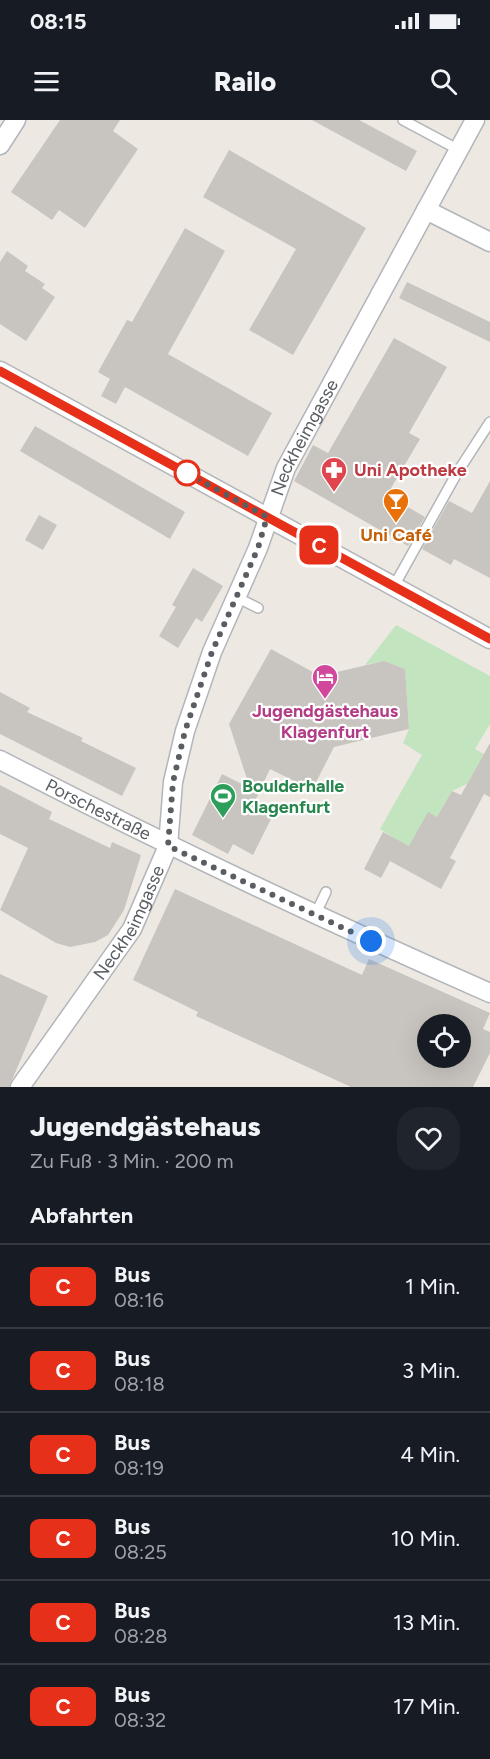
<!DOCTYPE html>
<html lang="de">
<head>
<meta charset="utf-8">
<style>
	body { margin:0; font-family:Figtree,sans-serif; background:#20242c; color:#f1f3f6; height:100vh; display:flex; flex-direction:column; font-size:22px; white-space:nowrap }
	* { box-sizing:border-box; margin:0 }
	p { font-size:20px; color:#9ea1a6 }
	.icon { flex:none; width:33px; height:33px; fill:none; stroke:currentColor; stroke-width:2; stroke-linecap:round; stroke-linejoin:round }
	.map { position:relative; height:967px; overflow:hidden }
	.sheet { display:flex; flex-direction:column; background:#171b24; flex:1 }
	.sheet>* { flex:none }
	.badge { padding:0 12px; border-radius:9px; font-size:21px; line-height:39px }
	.buttons { position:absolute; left:417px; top:894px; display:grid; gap:12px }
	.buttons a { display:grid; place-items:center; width:54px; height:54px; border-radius:50%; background:#171b24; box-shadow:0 6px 24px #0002; font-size:30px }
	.you { position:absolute; width:30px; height:30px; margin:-15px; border:4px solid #fff; border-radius:50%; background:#1a73e8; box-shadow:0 0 0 9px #1a73e833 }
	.map>.badge { position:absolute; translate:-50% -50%; box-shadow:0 0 0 3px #fff }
	h2 { padding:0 30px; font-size:22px; line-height:54px }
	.round { display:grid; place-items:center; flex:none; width:63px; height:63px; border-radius:24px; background:#20242c }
	.head { display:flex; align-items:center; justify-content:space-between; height:102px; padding:0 30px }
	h1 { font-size:28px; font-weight:800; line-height:45px }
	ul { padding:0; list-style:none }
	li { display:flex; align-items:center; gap:18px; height:84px; padding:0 30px; border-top:2px solid #363941 }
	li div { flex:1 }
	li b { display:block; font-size:22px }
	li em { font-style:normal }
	li .badge { min-width:66px; font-weight:700; text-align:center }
	.status { display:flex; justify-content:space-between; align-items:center; height:42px; padding:0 30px; background:#171b24; direction:ltr }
	.status svg { height:16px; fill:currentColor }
	header { display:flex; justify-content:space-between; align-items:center; height:78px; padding:0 30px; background:#171b24; font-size:27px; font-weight:800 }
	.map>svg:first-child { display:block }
	.green { fill:#c2e4be }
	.building { fill:#c8c4bf; fill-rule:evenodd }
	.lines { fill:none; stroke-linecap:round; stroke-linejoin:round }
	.service-casing { stroke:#b2b5b9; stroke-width:12 }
	.minor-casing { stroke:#b2b5b9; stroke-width:21 }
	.service { stroke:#fff; stroke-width:9 }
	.minor { stroke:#fff; stroke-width:18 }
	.line-casing { stroke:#fff; stroke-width:14 }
	.line { stroke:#e6301a; stroke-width:9 }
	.walk { stroke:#5a5e62; stroke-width:6; stroke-dasharray:0 10.8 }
	.stop-dot { fill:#fff; stroke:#e6301a; stroke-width:3 }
	.labels { text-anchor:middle; stroke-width:4.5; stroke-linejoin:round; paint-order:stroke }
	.street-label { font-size:18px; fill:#5a5e62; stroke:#fff }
	.health-label { font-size:18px; font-weight:bold; fill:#be3a42; stroke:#fff; text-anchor:start }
	.food-label { font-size:18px; font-weight:bold; fill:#c56008; stroke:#fff }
	.hotel-label { font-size:18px; font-weight:bold; fill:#b23c85; stroke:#fff }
	.leisure-label { font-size:18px; font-weight:bold; fill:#27864d; stroke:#fff; text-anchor:start }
</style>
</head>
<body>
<div class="status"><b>08:15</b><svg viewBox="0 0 49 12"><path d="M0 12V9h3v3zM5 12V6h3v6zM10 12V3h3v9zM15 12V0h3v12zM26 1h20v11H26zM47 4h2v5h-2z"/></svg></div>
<header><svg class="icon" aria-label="menu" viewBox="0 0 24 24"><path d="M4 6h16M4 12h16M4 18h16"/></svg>Railo<svg class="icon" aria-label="search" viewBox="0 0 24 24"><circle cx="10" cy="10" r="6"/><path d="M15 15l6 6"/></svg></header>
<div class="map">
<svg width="490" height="967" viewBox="0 0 490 967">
	<rect width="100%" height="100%" fill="#ede9e2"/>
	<polygon class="green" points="396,505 490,556 490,604 475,629 484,634 467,664 452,671 437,697 428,693 414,718 425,739 380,709 422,635 403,623 409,609 405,549 384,541 365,545"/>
	<g class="building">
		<polygon points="60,0 120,0 113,11 138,29 85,108 59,90 52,100 11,72"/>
		<polygon points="312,0 359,0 417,31 406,51"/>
		<polygon points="229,30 366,108 293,235 249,210 296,129 203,77"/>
		<polygon points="185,108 225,131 168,234 272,293 248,336 125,267 116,284 101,276 110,259 98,252 127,200 132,202"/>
		<polygon points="7,131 28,146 25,151 45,164 42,168 55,177 26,221 0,204 0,142"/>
		<polygon points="407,162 490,202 490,222 399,178"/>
		<polygon points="394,218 447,247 409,313 420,319 387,375 425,397 408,426 294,361 313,325 328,333"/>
		<polygon points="35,306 185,392 170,419 20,331"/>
		<polygon points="490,361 490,458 454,439 451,445 422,429 449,381 472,393"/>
		<polygon points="39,395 57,405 43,430 25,420"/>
		<polygon points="193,448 223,466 202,502 196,498 178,528 159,516 176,487 172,485"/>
		<polygon points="271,529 320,556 384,541 405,549 409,609 334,627 312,670 270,649 254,683 274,693 253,735 233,724 228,734 192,715 222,654 250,668 229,604"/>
		<polygon points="0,572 30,588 27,592 83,618 81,621 136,648 122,676 0,614"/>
		<polygon points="490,623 490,677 484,674 450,738 456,741 441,769 390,741 381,758 364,749 383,712 409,726 428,692 437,697 452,671 461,675"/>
		<polygon points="0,665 52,692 49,699 110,728 112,722 141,735 124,790 108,815 95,822 70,827 56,823 0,790 28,728 0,714"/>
		<path d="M175 769 362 855 369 839 490 893 483 909 490 912V933L473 967H351L196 896 198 892 133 860ZM428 904H460V938H428Z"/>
		<polygon points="0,854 48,876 9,967 0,967"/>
	</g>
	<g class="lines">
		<g class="service-casing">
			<g id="service">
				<polyline points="403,0 459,30"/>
				<polyline points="394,466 457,353 490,302"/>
				<polyline points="236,477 258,488"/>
				<polyline points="315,795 326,772"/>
			</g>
		</g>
		<g class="minor-casing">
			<g id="minor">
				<polyline points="0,25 16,0"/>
				<polyline points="426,90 490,122"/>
				<polyline points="0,251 490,519"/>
				<path id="s1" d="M0 640C161 723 324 800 490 873"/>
				<path id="s2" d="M20 967 132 809 168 726 173 662 185 611 212 532 258 428 286 348 475 0"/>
			</g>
		</g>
		<use href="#service" class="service"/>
		<use href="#minor" class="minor"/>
	</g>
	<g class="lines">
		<g class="line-casing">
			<polyline id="line" points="0,251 490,519"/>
		</g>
		<use href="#line" class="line"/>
		<polyline class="walk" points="187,353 183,351 267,397 258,428 212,532 185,611 173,662 168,726 371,821"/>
	</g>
	<defs>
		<g id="pharmacy-pin" transform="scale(1.35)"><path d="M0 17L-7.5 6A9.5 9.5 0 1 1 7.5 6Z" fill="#e0444e" stroke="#fff"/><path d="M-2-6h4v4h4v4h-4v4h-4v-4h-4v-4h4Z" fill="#fff"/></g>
		<g id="bar-pin" transform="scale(1.35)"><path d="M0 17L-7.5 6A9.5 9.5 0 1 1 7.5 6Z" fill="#e8710a" stroke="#fff"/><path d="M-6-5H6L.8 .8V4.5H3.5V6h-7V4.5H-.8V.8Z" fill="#fff"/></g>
		<g id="hotel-pin" transform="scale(1.35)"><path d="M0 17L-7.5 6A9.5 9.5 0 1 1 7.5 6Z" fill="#d1479c" stroke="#fff"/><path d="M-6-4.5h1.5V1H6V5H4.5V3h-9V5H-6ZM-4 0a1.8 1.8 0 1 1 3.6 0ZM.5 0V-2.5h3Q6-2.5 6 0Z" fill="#fff"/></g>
		<g id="stadium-pin" transform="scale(1.35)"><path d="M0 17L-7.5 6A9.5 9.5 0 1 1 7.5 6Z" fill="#2e9e5b" stroke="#fff"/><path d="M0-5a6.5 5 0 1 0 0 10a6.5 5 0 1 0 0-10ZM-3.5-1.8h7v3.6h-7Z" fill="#fff"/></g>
	</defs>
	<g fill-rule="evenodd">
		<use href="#pharmacy-pin" x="334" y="350"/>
		<use href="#bar-pin" x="396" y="381"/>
		<use href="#hotel-pin" x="325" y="557"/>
		<use href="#stadium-pin" x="223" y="676"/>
	</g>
	<circle class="stop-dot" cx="187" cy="353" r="12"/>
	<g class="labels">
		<g class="street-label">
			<text dy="6" stroke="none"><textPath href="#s2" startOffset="718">Neckheimgasse</textPath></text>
			<text dy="6" stroke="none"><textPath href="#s1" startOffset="110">Porschestraße</textPath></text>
			<text dy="6" stroke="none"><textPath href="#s2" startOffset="198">Neckheimgasse</textPath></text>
		</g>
		<g class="health-label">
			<text x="354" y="356">Uni Apotheke</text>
		</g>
		<g class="food-label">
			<text x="396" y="421">Uni Café</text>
		</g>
		<g class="hotel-label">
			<text x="325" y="597">Jugendgästehaus<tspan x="325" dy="21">Klagenfurt</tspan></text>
		</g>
		<g class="leisure-label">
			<text x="242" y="672">Boulderhalle<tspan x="242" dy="21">Klagenfurt</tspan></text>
		</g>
	</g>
</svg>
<div class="buttons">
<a><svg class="icon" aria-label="locate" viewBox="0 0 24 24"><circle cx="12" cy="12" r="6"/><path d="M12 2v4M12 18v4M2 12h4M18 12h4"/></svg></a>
</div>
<div class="you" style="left:371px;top:821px"></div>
<b class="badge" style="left:319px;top:425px;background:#e6301a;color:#fff">C</b>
</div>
<section class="sheet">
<div class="head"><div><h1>Jugendgästehaus</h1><p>Zu Fuß · 3 Min. · 200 m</p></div><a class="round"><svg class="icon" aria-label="heart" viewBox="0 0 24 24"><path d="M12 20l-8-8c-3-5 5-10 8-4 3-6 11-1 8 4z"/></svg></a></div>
<h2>Abfahrten</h2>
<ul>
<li><span class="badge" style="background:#e6301a;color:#fff">C</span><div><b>Bus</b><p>08:16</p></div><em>1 Min.</em></li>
<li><span class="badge" style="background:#e6301a;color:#fff">C</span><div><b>Bus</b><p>08:18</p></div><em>3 Min.</em></li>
<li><span class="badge" style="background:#e6301a;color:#fff">C</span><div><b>Bus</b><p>08:19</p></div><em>4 Min.</em></li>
<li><span class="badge" style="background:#e6301a;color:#fff">C</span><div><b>Bus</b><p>08:25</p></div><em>10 Min.</em></li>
<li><span class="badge" style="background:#e6301a;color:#fff">C</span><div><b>Bus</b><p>08:28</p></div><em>13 Min.</em></li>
<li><span class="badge" style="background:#e6301a;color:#fff">C</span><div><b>Bus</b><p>08:32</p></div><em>17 Min.</em></li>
</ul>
</section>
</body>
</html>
